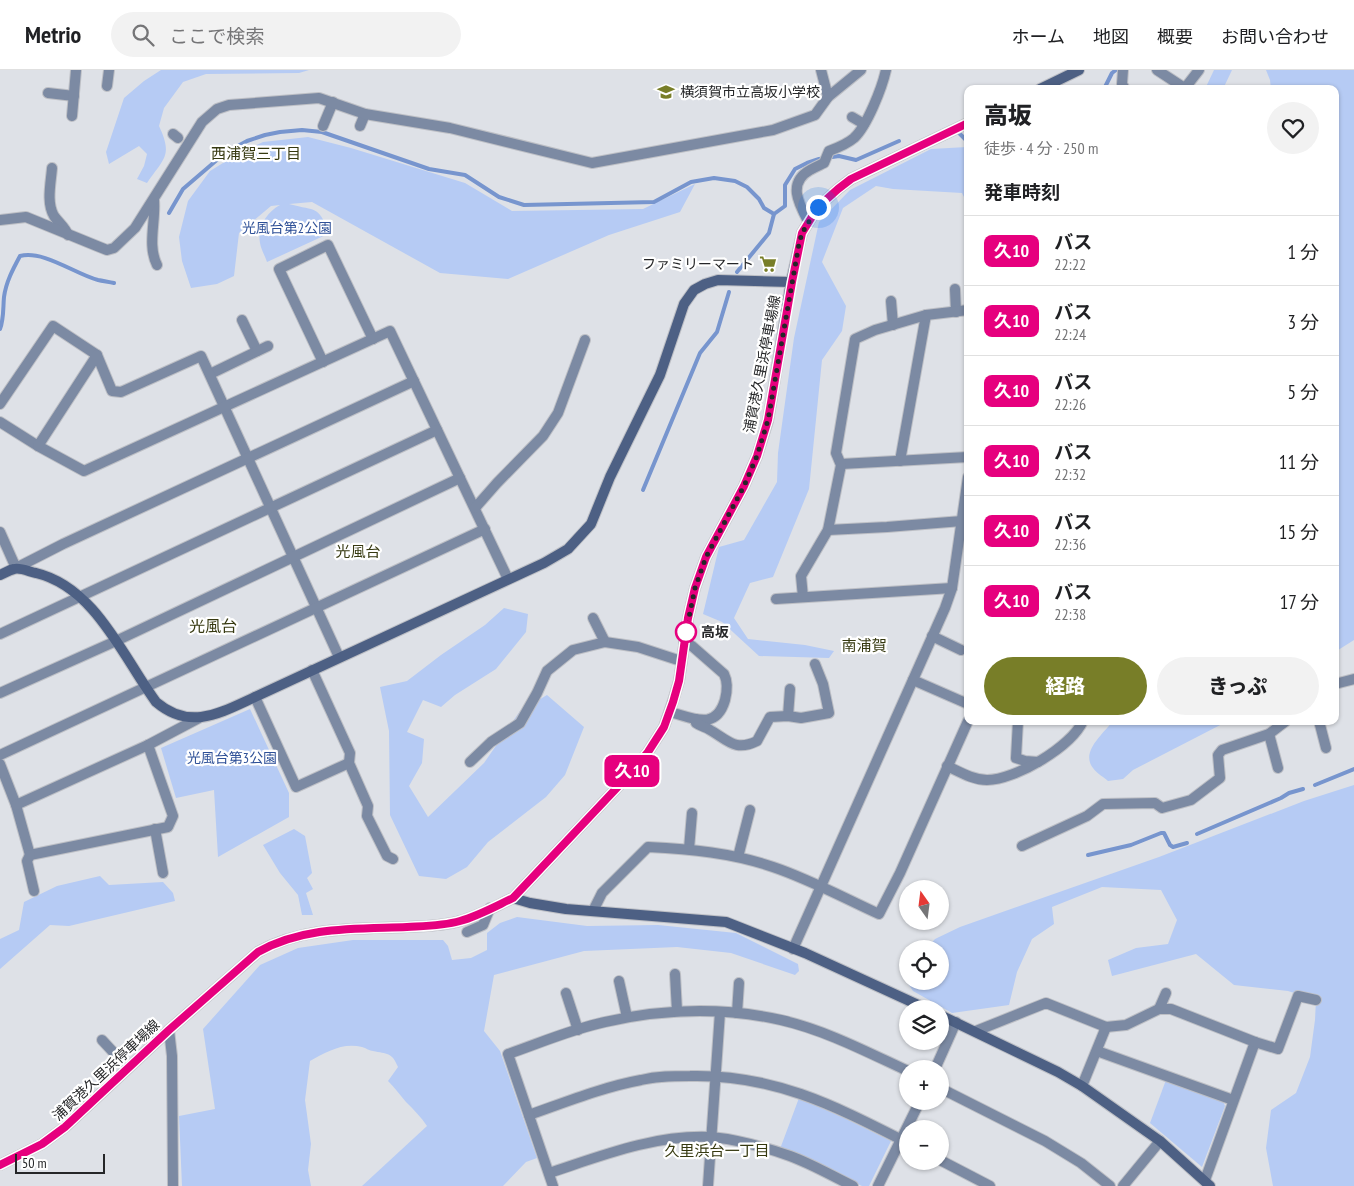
<!DOCTYPE html>
<html lang="ja">
<head>
<meta charset="utf-8">
<style>
	body { margin:0; font-family:"PT Sans Narrow","Noto Sans JP",sans-serif; background:#f2f2f2; color:#202124; height:100vh; display:flex; flex-direction:column; font-size:19px; white-space:nowrap }
	* { box-sizing:border-box; margin:0 }
	p { font-size:16px; color:#757577 }
	.icon { flex:none; width:28px; height:28px; fill:none; stroke:currentColor; stroke-width:2; stroke-linecap:round; stroke-linejoin:round }
	.map { position:relative; flex:1; overflow:hidden }
	.side { position:absolute; left:964px; top:15px; width:375px; height:640px; display:flex; flex-direction:column; background:#fff; border-radius:10px; box-shadow:0 1px 4px #0004 }
	.side>* { flex:none }
	.badge { padding:0 10px; border-radius:8px; font-size:18px; line-height:32px }
	.needle { width:32px; rotate:346deg }
	.tools { position:absolute; left:899px; top:810px; display:grid; gap:10px }
	.tools a { display:grid; place-items:center; width:50px; height:50px; border-radius:50%; background:#fff; box-shadow:0 1px 4px #0004; font-size:25px }
	.scale { position:absolute; left:15px; bottom:12px; width:90px; box-sizing:border-box; padding-left:5px; border:2px solid #252628; border-top:0; font-size:14px; line-height:18px; white-space:nowrap; color:#252628; -webkit-text-stroke:4px #fff; paint-order:stroke }
	.you { position:absolute; width:25px; height:25px; margin:-12px; border:4px solid #fff; border-radius:50%; background:#1a73e8; box-shadow:0 0 0 8px #1a73e833 }
	.map>.badge { position:absolute; translate:-50% -50%; box-shadow:0 0 0 2px #fff }
	h2 { padding:0 20px; font-size:19px; line-height:45px }
	.round { display:grid; place-items:center; flex:none; width:52px; height:52px; border-radius:26px; background:#f2f2f2 }
	.head { display:flex; align-items:center; justify-content:space-between; height:85px; padding:0 20px }
	h1 { font-size:24px; font-weight:800; line-height:38px }
	.cta { display:flex; gap:10px; margin-top:auto; padding:10px 20px }
	.cta a { flex:1; height:58px; border-radius:30px; background:#787e28; color:#fff; font-size:20px; font-weight:800; line-height:58px; text-align:center }
	.cta a+a { background:#f2f2f2; color:#202124 }
	ul { padding:0; list-style:none }
	li { display:flex; align-items:center; gap:15px; height:70px; padding:0 20px; border-top:1px solid #e0e0e0 }
	li div { flex:1 }
	li b { display:block; font-size:19px }
	li em { font-style:normal }
	li .badge { min-width:55px; font-weight:700; text-align:center }
	header { display:flex; align-items:center; gap:30px; box-sizing:border-box; height:70px; padding:0 25px; background:#fff; border-bottom:1px solid #e0e0e0 }
	header strong { font-size:24px }
	nav { display:flex; gap:28px; margin-inline-start:auto; font-size:18px }
	.search { width:350px; height:45px; background:#f2f2f2; display:flex; align-items:center; gap:12px; box-sizing:border-box; padding:0 18px; border-radius:28px; color:#757577; font-size:19px }
	.map>svg:first-child { display:block }
	.green { fill:#b6cbf4 }
	.lines { fill:none; stroke-linecap:round; stroke-linejoin:round }
	.stream { stroke:#7795ce; stroke-width:4 }
	.street-casing { stroke:#bdbfc5; stroke-width:12 }
	.secondary-casing { stroke:#bdbfc5; stroke-width:12 }
	.street { stroke:#7c8aa3; stroke-width:10 }
	.secondary { stroke:#4d6084; stroke-width:10 }
	.line-casing { stroke:#fff; stroke-width:11 }
	.line { stroke:#e6007e; stroke-width:8 }
	.walk { stroke:#252628; stroke-width:5; stroke-dasharray:0 9 }
	.stop-dot { fill:#fff; stroke:#e6007e; stroke-width:2.5 }
	.labels { text-anchor:middle; stroke-width:4.5; stroke-linejoin:round; paint-order:stroke }
	.poi-label { font-size:14px; fill:#252628; stroke:#fff; text-anchor:start }
	.park-label { font-size:14px; fill:#2e5097; stroke:#fff }
	.street-label { font-size:14px; fill:#252628; stroke:#fff }
	.stop-label { font-size:14px; font-weight:bold; fill:#252628; stroke:#fff; text-anchor:start }
	.neighbourhood-label { font-size:15px; fill:#363910; stroke:#fff }
	.quarter-label { font-size:16px; fill:#363910; stroke:#fff }
</style>
</head>
<body>
<header>
<strong>Metrio</strong>
<div class="search"><svg class="icon" aria-label="search" viewBox="0 0 24 24"><circle cx="10" cy="10" r="6"/><path d="M15 15l6 6"/></svg>ここで検索</div>
<nav><a>ホーム</a><a>地図</a><a>概要</a><a>お問い合わせ</a></nav>
</header>
<div class="map">
<svg width="1354" height="1116" viewBox="0 0 1354 1116">
	<rect width="100%" height="100%" fill="#dee1e7"/>
	<g class="green">
		<path d="M161 0H309L299 3 206 4 183 12 164 38 159 56C173 86 164 88 147 113L137 109 144 96 147 84 139 76 109 94 106 82 124 28 144 11Z"/>
		<polygon points="1214,0 1232,0 1223,19 1205,19"/>
		<polygon points="1266,0 1354,0 1354,570 1335,582 1335,19 1271,19 1270,10"/>
		<path d="M308 67 351 78 465 113 512 141 643 139 695 114 680 142 609 165 508 209 440 203 312 132 289 134C318 142 316 134 330 163L267 192C265 186 261 179 260 173 257 157 267 142 280 135L271 136 239 163 234 206 217 214 191 218 182 191 179 167 188 131 210 101 236 85 263 72Z"/>
		<polygon points="967,77 967,133 962,123 893,119 876,116 843,138 822,192 846,236 842,261 822,290 809,419 773,507 750,513 734,548 748,569 805,575 834,581 829,588 759,586 722,552 703,544 719,477 744,470 777,412 778,383 794,268 819,152 850,120 931,79"/>
		<polygon points="504,538 528,544 526,562 496,599 455,625 441,637 423,630 407,662 424,669 422,693 409,716 428,747 484,693 520,641 547,625 584,657 565,705 546,727 488,772 467,797 446,809 419,806 390,745 389,661 380,617 407,611 441,585 485,555"/>
		<polygon points="250,639 289,723 289,747 218,787 214,720 176,728 161,678"/>
		<path d="M1113 651H1228L1133 700 1123 709 1108 711C1104 707 1096 703 1093 698 1080 682 1104 663 1113 651Z"/>
		<polygon points="1354,715 1354,1116 1273,1116 1266,1078 1271,1040 1296,1023 1310,987 1315,950 1316,930 1288,921 1234,915 1196,884 1112,906 1108,890 1136,878 1168,874 1177,850 1161,820 1102,817 1052,837 1054,854 1032,869 1017,902 1009,935 952,943 913,921 904,908 907,903 908,911 940,911 940,879 926,879 935,869 960,857 1159,787 1304,731"/>
		<polygon points="294,759 305,766 312,803 307,808 313,819 306,823 313,845 302,845 298,825 280,803 263,775"/>
		<polygon points="100,806 109,815 163,812 173,823 175,831 69,856 50,855 0,899 0,869 19,860 24,832 57,816"/>
		<path d="M517 847 587 856 658 855 736 863 798 894 799 901 795 905 731 883 677 877 584 881 494 905 484 961 500 981 537 1088 526 1092 503 1116H362L427 1056C421 1047 414 1040 406 1032 400 1025 395 1018 388 1011L398 997C392 982 387 984 373 981 370 981 366 978 362 977 343 972 326 982 310 991L305 1030 311 1074 308 1100 311 1116H182L179 1046 215 1039 203 959 260 895 298 878 353 870H443L448 876 452 890 471 888 487 880V863L500 853Z"/>
		<polygon points="1166,1010 1223,1031 1225,1036 1202,1097 1150,1053"/>
		<polygon points="799,1028 844,1048 891,1071 869,1116 862,1116 798,1086 780,1079"/>
	</g>
	<g class="lines">
		<g class="stream">
			<polyline points="1104,19 1112,3 1116,0"/>
			<polyline points="959,63 968,72"/>
			<polyline points="169,143 183,119 225,83 247,71 265,65 280,62 302,60 322,62 429,99 465,105 499,127 524,135 654,132 691,112 714,108 735,111 747,117 759,129 764,138 774,144 785,136 785,115 795,99 807,93 819,89 839,86 856,90 899,71"/>
			<polyline points="737,202 769,163 774,144"/>
			<path d="M0 259C4 249 3 237 4 227 6 212 13 199 20 186 44 180 75 204 98 210 103 211 109 212 114 213"/>
			<polyline points="643,420 700,283 717,262 729,222"/>
			<polyline points="1315,715 1354,699"/>
			<polyline points="1197,764 1281,728 1289,723 1303,719"/>
			<polyline points="1088,785 1131,775 1161,763 1164,763 1170,775 1173,777 1187,773"/>
		</g>
		<g class="street-casing">
			<g id="street">
				<polyline points="821,0 828,27"/>
				<polyline points="1123,0 1122,14 1125,19"/>
				<polyline points="1157,0 1186,19"/>
				<polyline points="107,16 109,0"/>
				<polyline points="1185,18 1199,0"/>
				<polyline points="48,23 74,26"/>
				<polyline points="72,46 76,0"/>
				<polyline points="852,47 864,54"/>
				<polyline points="323,56 333,32"/>
				<polyline points="360,56 365,44"/>
				<polyline points="173,64 178,68"/>
				<path d="M52 98C51 112 46 133 54 146 59 153 65 157 68 165"/>
				<path d="M154 130C156 151 147 175 157 195"/>
				<polyline points="0,150 26,147 97,176 107,180 114,178 135,158 202,52 217,39 229,35 319,28 365,44 450,58 592,93 773,60 815,45 828,27 861,0"/>
				<path d="M808 151C799 134 787 113 810 100 815 97 820 95 824 93L829 81C837 78 847 74 854 68 867 56 882 18 886 0"/>
				<polyline points="955,219 956,242"/>
				<polyline points="891,231 893,255"/>
				<polyline points="242,250 257,281"/>
				<polyline points="323,292 279,199 328,175 373,269"/>
				<polyline points="210,304 268,276"/>
				<polyline points="0,334 53,256 97,285 112,321 121,322 201,286 339,587"/>
				<polyline points="0,352 38,376 84,401 390,261 508,509"/>
				<polyline points="38,376 97,285"/>
				<polyline points="900,391 926,245"/>
				<polyline points="841,394 968,387"/>
				<polyline points="475,438 497,413 543,366 558,343 585,270"/>
				<polyline points="828,460 887,457 962,451"/>
				<polyline points="0,462 16,498 63,474 414,311"/>
				<polyline points="803,527 801,506 828,460 841,395 836,383 855,269 875,260 926,245 968,240"/>
				<polyline points="776,529 952,518"/>
				<polyline points="593,548 605,572"/>
				<polyline points="0,564 437,360"/>
				<polyline points="932,566 961,580"/>
				<polyline points="312,600 350,683 349,693 368,736 367,746 387,786 393,789"/>
				<polyline points="913,610 968,634"/>
				<polyline points="1335,614 1354,609"/>
				<polyline points="0,623 116,571 460,408"/>
				<polyline points="255,627 296,717 349,693"/>
				<path d="M670 642C693 648 716 661 725 630 727 622 728 612 724 604L692 576 684 573"/>
				<polyline points="788,646 790,619"/>
				<path d="M695 649 696 653C700 656 706 657 710 660 728 670 735 682 757 671L770 647 788 646 801 648 829 643 823 614 815 594"/>
				<polyline points="1018,651 1016,688 1025,691 1038,692"/>
				<polyline points="1319,651 1326,678"/>
				<polyline points="1269,664 1278,698"/>
				<polyline points="0,685 485,459"/>
				<polyline points="470,692 491,672 520,653 537,623 547,601 573,580 605,572 638,577 681,591"/>
				<polyline points="0,694 16,735 30,785 168,757 173,746 148,675"/>
				<path d="M947 696C960 702 973 710 987 710 1015 710 1071 677 1083 651"/>
				<polyline points="16,735 148,675 199,648"/>
				<polyline points="155,759 163,803"/>
				<polyline points="1022,776 1087,746 1103,734 1155,733 1162,738 1191,730 1220,708 1218,685 1222,680 1269,664 1286,651"/>
				<polyline points="689,779 692,743"/>
				<polyline points="30,785 27,791 34,821"/>
				<polyline points="738,787 750,740"/>
				<path d="M593 841 602 823 648 777C690 779 733 783 773 797 809 809 844 828 879 844L900 803 968 651"/>
				<polyline points="467,862 483,855 490,838"/>
				<polyline points="793,879 945,538 952,518 968,407"/>
				<polyline points="675,904 677,941"/>
				<polyline points="619,911 627,947"/>
				<polyline points="566,923 578,960"/>
				<polyline points="1159,939 1166,923"/>
				<polyline points="737,943 739,913"/>
				<polyline points="169,960 172,986 173,1116"/>
				<polyline points="976,961 1046,933 1106,957 1126,955 1159,939 1171,939 1255,972 1205,1110"/>
				<polyline points="102,970 128,998"/>
				<polyline points="1255,972 1278,979 1298,926 1316,930"/>
				<polyline points="1097,981 1233,1030"/>
				<polyline points="935,999 956,952"/>
				<polyline points="1082,1016 1106,957"/>
				<polyline points="940,1018 1045,1071 1081,1093 1110,1116"/>
				<path d="M529 1045C566 1032 603 1017 641 1010 657 1006 673 1006 690 1006 774 1004 835 1036 908 1073"/>
				<polyline points="940,1090 990,1116"/>
				<path d="M549 1103C601 1086 653 1065 709 1067 732 1068 768 1078 790 1086 812 1094 832 1106 853 1116"/>
				<path d="M553 1116 508 984C540 973 572 959 605 952 663 939 723 937 781 950 825 960 867 982 908 1001"/>
				<polyline points="708,1116 720,942"/>
				<polyline points="878,1116 920,1031"/>
				<polyline points="1123,1116 1160,1071"/>
			</g>
		</g>
		<g class="secondary-casing">
			<g id="secondary">
				<polyline points="1040,19 1079,0"/>
				<path d="M0 505C5 503 9 500 14 499 20 497 30 502 36 503 95 517 123 587 156 632 190 661 220 643 255 627L544 493 568 479 591 454 610 407 660 305 684 234 694 220 705 214 718 210 791 212"/>
				<polyline points="513,828 530,833 566,839 726,852 805,883 927,939"/>
				<polyline points="940,945 1058,1002 1082,1016 1160,1071 1210,1116"/>
				<path d="M0 1095 42 1074 65 1057 169 960 258 882C303 856 357 859 407 857 425 856 444 856 460 851 478 846 496 836 513 828L628 706 648 682 664 657 673 631 679 611 688 548 695 518 706 487 744 416 757 386 768 351 791 212 802 163 818 137 838 119 851 109 968 53"/>
			</g>
		</g>
		<use href="#street" class="street"/>
		<use href="#secondary" class="secondary"/>
	</g>
	<g class="lines">
		<g class="line-casing">
			<path id="line" d="M0 1095 42 1074 65 1057 169 960 258 882C303 856 357 859 407 857 425 856 443 856 460 851 478 846 496 836 513 828L628 706 648 682 664 657 673 632 679 611 688 548 695 518 706 487 744 416 757 386 768 350 792 212 802 163 818 137 838 119 851 109 968 53"/>
		</g>
		<use href="#line" class="line"/>
		<polyline class="walk" points="686,562 695,518 706,487 744,416 757,386 768,350 799,174 802,163 818,137"/>
	</g>
	<defs>
		<g id="school-bare" transform="scale(1.35)"><path d="M0-5L7-2L0 1L-7-2ZM-4 1L0 2.5L4 1V4Q0 6-4 4Z" fill="#787e28" stroke="#fff" stroke-width="2.5" paint-order="stroke"/></g>
		<g id="supermarket-bare" transform="scale(1.35)"><path d="M-6-5.5h2.5l.6 2H6L4.5 2H-2.5L-4.4-4H-6ZM-1.5 3.2a1.3 1.3 0 1 0 .1 0ZM3 3.2a1.3 1.3 0 1 0 .1 0Z" fill="#787e28" stroke="#fff" stroke-width="2.5" paint-order="stroke"/></g>
	</defs>
	<g fill-rule="evenodd">
		<use href="#school-bare" x="666" y="22"/>
		<use href="#supermarket-bare" x="768" y="194"/>
	</g>
	<circle class="stop-dot" cx="686" cy="562" r="10"/>
	<g class="labels">
		<g class="poi-label">
			<text x="680" y="27">横須賀市立高坂小学校</text>
			<text x="754" y="199" text-anchor="end">ファミリーマート</text>
		</g>
		<g class="park-label">
			<text x="287" y="163">光風台第2公園</text>
			<text x="232" y="693">光風台第3公園</text>
		</g>
		<g class="street-label">
			<text transform="translate(762 294) rotate(-79)" y="5">浦賀港久里浜停車場線</text>
			<text transform="translate(106 1000) rotate(-43)" y="5">浦賀港久里浜停車場線</text>
		</g>
		<g class="stop-label">
			<text x="701" y="567">高坂</text>
		</g>
		<g class="neighbourhood-label">
			<text x="256" y="89">西浦賀三丁目</text>
			<text x="358" y="487">光風台</text>
			<text x="864" y="581">南浦賀</text>
			<text x="717" y="1086">久里浜台一丁目</text>
		</g>
		<g class="quarter-label">
			<text x="213" y="562">光風台</text>
		</g>
	</g>
</svg>
<div class="tools">
<a><svg class="needle" viewBox="-14 -14 28 28"><path d="M0-13l5 13h-10z" fill="#e53935"/><path d="M0 13l5-13h-10z" fill="#757577"/></svg></a>
<a><svg class="icon" aria-label="locate" viewBox="0 0 24 24"><circle cx="12" cy="12" r="6"/><path d="M12 2v4M12 18v4M2 12h4M18 12h4"/></svg></a>
<a><svg class="icon" aria-label="layers" viewBox="0 0 24 24"><path d="M12 4l9 5-9 5-9-5zM3 14l9 5 9-5"/></svg></a>
<a>+</a>
<a>−</a>
</div>
<div class="scale">50 m</div>
<div class="you" style="left:818px;top:137px"></div>
<b class="badge" style="left:632px;top:701px;background:#e6007e;color:#fff">久10</b>
<section class="side">
<div class="head"><div><h1>高坂</h1><p>徒歩 · 4 分 · 250 m</p></div><a class="round"><svg class="icon" aria-label="heart" viewBox="0 0 24 24"><path d="M12 20l-8-8c-3-5 5-10 8-4 3-6 11-1 8 4z"/></svg></a></div>
<h2>発車時刻</h2>
<ul>
<li><span class="badge" style="background:#e6007e;color:#fff">久10</span><div><b>バス</b><p>22:22</p></div><em>1 分</em></li>
<li><span class="badge" style="background:#e6007e;color:#fff">久10</span><div><b>バス</b><p>22:24</p></div><em>3 分</em></li>
<li><span class="badge" style="background:#e6007e;color:#fff">久10</span><div><b>バス</b><p>22:26</p></div><em>5 分</em></li>
<li><span class="badge" style="background:#e6007e;color:#fff">久10</span><div><b>バス</b><p>22:32</p></div><em>11 分</em></li>
<li><span class="badge" style="background:#e6007e;color:#fff">久10</span><div><b>バス</b><p>22:36</p></div><em>15 分</em></li>
<li><span class="badge" style="background:#e6007e;color:#fff">久10</span><div><b>バス</b><p>22:38</p></div><em>17 分</em></li>
</ul>
<div class="cta"><a>経路</a><a>きっぷ</a></div>
</section>
</div>
</body>
</html>
